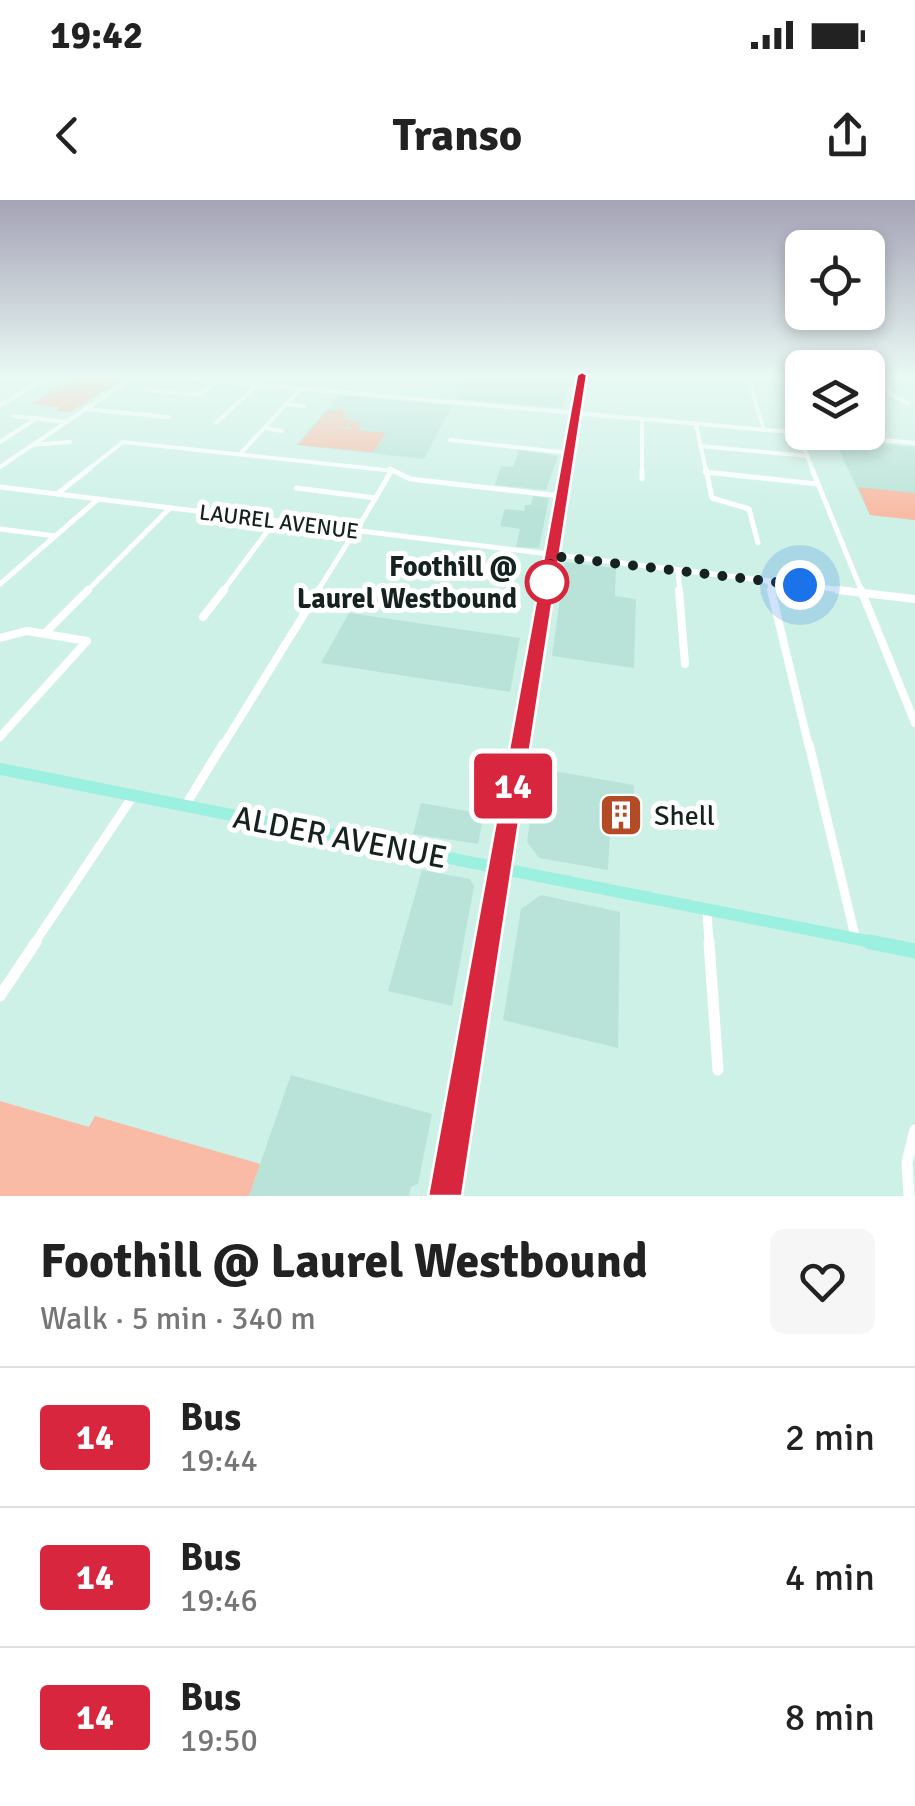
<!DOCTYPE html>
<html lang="en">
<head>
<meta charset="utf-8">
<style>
	body { margin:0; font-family:Signika,sans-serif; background:#f6f6f6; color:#222; height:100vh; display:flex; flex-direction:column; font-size:38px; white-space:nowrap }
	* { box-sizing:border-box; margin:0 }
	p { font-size:32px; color:#767676 }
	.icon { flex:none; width:55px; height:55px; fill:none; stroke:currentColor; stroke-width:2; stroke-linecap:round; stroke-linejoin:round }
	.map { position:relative; height:996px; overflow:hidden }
	.drawer { display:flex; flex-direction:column; background:#fff; flex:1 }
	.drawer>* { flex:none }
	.badge { padding:0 20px; border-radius:8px; font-size:35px; line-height:65px }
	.controls { position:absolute; left:785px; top:30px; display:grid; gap:20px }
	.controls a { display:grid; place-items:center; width:100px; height:100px; border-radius:15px; background:#fff; box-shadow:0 5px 15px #0003; font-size:50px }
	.you { position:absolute; width:50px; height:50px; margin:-25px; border:8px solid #fff; border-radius:50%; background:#1a73e8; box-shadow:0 0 0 15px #1a73e833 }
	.map>.badge { position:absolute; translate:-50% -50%; box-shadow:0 0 0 5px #fff }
	.round { display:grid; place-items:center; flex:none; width:105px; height:105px; border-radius:15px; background:#f6f6f6 }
	.summary { display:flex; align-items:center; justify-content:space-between; height:170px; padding:0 40px }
	h1 { font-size:48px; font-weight:700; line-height:75px }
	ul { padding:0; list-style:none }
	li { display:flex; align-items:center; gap:30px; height:140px; padding:0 40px; border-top:2px solid #e0e0e0 }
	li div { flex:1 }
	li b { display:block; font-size:38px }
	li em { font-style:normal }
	li .badge { min-width:110px; font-weight:700; text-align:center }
	.status { display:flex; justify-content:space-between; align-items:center; height:70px; padding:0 50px; background:#fff; direction:ltr }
	.status svg { height:28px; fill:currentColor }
	header { display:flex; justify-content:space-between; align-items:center; height:130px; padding:0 40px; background:#fff; font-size:45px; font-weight:700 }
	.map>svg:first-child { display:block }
	.built { fill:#b9e3d8 }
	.green { fill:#f9bba5 }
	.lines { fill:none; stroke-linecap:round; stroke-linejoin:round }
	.minor-far4 { stroke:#fff; stroke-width:4 }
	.minor-far3 { stroke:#fff; stroke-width:5 }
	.minor-far2 { stroke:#fff; stroke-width:8 }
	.minor-far1 { stroke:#fff; stroke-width:9 }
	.minor { stroke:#fff; stroke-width:11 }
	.major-far4 { stroke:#9bf0e0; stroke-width:6 }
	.major-far3 { stroke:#9bf0e0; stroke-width:8 }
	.major-far2 { stroke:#9bf0e0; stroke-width:10 }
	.major-far1 { stroke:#9bf0e0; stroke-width:12 }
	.major { stroke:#9bf0e0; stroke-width:15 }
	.line { fill:#d7263d; stroke:#fff; stroke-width:2.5 }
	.walk { stroke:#15221f; stroke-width:10; stroke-dasharray:0 18 }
	.stop-dot { fill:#fff; stroke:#d7263d; stroke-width:5 }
	.labels { text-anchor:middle; stroke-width:10; stroke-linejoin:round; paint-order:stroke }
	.far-street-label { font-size:22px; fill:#15221f; stroke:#fff }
	.stop-label { font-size:28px; font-weight:bold; fill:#15221f; stroke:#fff; text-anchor:end }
	.poi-label { font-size:28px; fill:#15221f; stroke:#fff; text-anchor:start }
	.near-street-label { font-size:32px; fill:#15221f; stroke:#fff }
</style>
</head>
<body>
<div class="status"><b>19:42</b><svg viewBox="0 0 49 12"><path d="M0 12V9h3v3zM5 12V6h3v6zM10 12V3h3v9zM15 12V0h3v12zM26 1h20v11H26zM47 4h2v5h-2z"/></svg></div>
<header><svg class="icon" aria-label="back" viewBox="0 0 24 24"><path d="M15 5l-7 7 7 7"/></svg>Transo<svg class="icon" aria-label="share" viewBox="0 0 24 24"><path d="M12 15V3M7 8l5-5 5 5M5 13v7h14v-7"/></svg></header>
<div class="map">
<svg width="915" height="996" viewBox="0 0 915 996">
	<rect width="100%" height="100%" fill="#cef1e7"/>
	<g class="built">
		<polygon points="470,175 572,175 562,208 457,199"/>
		<polygon points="339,195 452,206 424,259 296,245"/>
		<polygon points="834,240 915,247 915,320 870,315"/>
		<polygon points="519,250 558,256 546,290 495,285 501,266 513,267"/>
		<polygon points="533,296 549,298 539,348 516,347 520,329 500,326 505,309 524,311 525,305 531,305"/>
		<polygon points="565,362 616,368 615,396 636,399 634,468 552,456"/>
		<polygon points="349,413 520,438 510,492 321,463"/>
		<polygon points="537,568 634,585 634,634 610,630 608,670 539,658 527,642"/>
		<polygon points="421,603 484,614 478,644 413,634"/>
		<polygon points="422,670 470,679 474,686 452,806 388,791"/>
		<polygon points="541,695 620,712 618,848 503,820 521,709"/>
		<polygon points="291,875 432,914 418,984 411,987 409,996 249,996"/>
	</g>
	<g class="green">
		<polygon points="79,175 123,178 71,212 56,211 59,207 32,204"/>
		<polygon points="340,207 346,215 343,219 352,220 346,227 336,228 353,229 348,227 353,221 362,222 358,230 386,233 373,252 298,245 327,211 336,211"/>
		<polygon points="858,287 915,293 915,320 870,315"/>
		<polygon points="0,901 89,927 95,916 260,964 249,996 0,996"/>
	</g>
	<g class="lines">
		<g class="minor-far4">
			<polyline points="146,175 915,243"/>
			<polyline points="415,175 463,179"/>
			<polyline points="747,175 764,230"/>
			<polyline points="876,175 893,196 908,203"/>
			<polyline points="146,190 200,195 216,182"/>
			<polyline points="285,204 304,206"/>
			<polyline points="0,205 52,175"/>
			<polyline points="85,209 169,217"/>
			<polyline points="13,216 67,222"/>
			<polyline points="642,219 642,271"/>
			<polyline points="216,223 268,175"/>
			<polyline points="696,224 706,271"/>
			<polyline points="264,228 282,231"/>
			<polyline points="798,233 813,271"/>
			<polyline points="450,240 569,253"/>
			<polyline points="0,242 37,218"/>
			<polyline points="32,245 70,242"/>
			<polyline points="700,246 808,256"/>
			<polyline points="241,253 300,189"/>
			<polyline points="0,267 136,175"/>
			<polyline points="86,271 123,242 395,271"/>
		</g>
		<g class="minor-far3">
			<polyline points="390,269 410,279 561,296"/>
			<polyline points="642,269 642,279"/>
			<polyline points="706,269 712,298 749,309 758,343"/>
			<polyline points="812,269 862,392"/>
			<polyline points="705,272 817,284"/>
			<polyline points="0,287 859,392"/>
			<polyline points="296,288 376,298"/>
			<polyline points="57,294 89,269"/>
			<polyline points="0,329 55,336"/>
			<polyline points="356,331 392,270"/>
			<polyline points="678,371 680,392"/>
			<polyline points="769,381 772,392"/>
			<polyline points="0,384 98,299"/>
			<polyline points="86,392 170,308"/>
			<polyline points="222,392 275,321"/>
			<polyline points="317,392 355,331"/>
		</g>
		<g class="minor-far2">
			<polyline points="679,390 685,464"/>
			<polyline points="771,390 809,547"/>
			<polyline points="838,390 915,399"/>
			<polyline points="861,390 915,523"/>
			<polyline points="203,417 224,390"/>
			<polyline points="45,433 88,390"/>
			<polyline points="0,438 27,431 87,441"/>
			<polyline points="0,537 87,441"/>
			<polyline points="222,547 319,390"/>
		</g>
		<g class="minor-far1">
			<polyline points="809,544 856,740"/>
			<polyline points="185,606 223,544"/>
			<polyline points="707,710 709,744"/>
			<polyline points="34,744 133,596"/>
		</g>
		<g class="minor">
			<polyline points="709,742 718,870"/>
			<polyline points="0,796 36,742"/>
			<polyline points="909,996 907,962 915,930"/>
		</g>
		<polyline class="major-far4" points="566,271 582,175"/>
		<polyline class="major-far3" points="546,392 566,269"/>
		<polyline class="major-far2" points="520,547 546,390"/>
		<g class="major-far1">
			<polyline points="0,569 882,744"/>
			<polyline points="487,744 520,544"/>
		</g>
		<g class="major">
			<polyline points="870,742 915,751"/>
			<polyline points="445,996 487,742"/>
		</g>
	</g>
	<linearGradient id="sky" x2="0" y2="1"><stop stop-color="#a5a3b6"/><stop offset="0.56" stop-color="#e9f9f4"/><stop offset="1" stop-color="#e9f9f4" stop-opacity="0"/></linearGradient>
	<rect width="915" height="315" fill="url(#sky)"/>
	<polygon class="line" points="582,172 587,175 462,996 428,996 577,175"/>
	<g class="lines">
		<polyline class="walk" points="547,382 552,356 800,385"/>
	</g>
	<defs>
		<g id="building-square" transform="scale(2.25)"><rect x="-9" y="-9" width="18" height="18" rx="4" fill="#b34c26" stroke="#fff"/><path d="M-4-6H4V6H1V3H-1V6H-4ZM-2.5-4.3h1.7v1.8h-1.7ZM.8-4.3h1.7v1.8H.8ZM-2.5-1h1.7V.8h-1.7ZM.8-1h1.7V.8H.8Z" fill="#fff"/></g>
	</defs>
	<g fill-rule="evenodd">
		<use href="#building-square" x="621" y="615"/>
	</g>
	<circle class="stop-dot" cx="547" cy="382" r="20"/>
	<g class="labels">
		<g class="far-street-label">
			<text transform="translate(279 321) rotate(7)" y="8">LAUREL AVENUE</text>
		</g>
		<g class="stop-label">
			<text x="517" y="376">Foothill @<tspan x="517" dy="32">Laurel Westbound</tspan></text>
		</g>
		<g class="poi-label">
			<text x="654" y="625">Shell</text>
		</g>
		<g class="near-street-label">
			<text transform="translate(340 637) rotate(11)" y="11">ALDER AVENUE</text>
		</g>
	</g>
</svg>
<div class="controls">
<a><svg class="icon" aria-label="locate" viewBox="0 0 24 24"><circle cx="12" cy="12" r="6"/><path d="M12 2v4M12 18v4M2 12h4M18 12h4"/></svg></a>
<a><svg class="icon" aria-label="layers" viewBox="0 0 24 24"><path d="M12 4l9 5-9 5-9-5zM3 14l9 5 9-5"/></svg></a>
</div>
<div class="you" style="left:800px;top:385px"></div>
<b class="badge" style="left:513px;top:586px;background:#d7263d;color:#fff">14</b>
</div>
<section class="drawer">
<div class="summary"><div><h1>Foothill @ Laurel Westbound</h1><p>Walk · 5 min · 340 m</p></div><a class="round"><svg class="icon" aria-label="heart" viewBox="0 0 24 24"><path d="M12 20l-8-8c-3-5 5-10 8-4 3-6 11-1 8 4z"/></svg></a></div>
<ul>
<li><span class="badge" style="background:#d7263d;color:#fff">14</span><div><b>Bus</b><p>19:44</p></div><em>2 min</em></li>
<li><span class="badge" style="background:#d7263d;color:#fff">14</span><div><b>Bus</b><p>19:46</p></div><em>4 min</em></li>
<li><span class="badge" style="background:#d7263d;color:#fff">14</span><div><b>Bus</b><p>19:50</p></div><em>8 min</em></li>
</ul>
</section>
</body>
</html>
